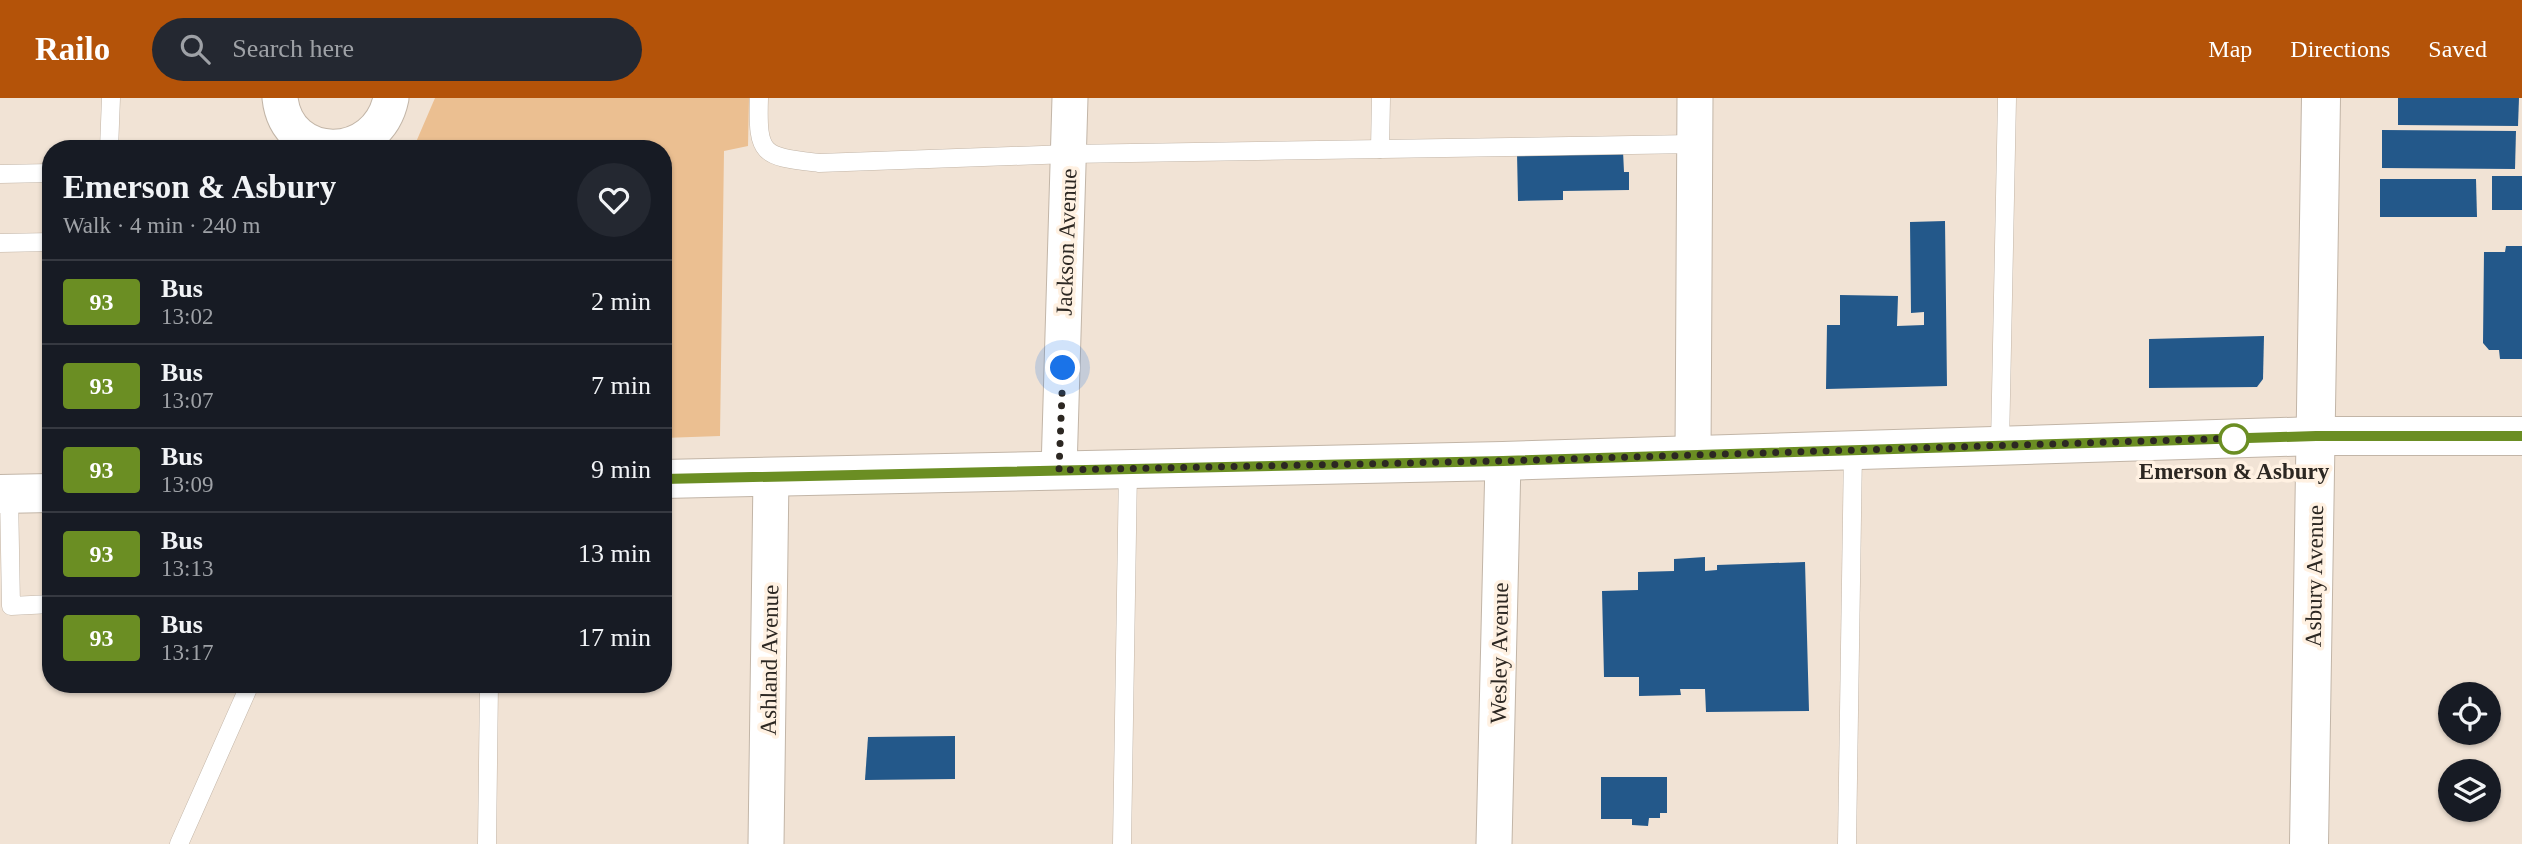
<!DOCTYPE html>
<html lang="en">
<head>
<meta charset="utf-8">
<style>
	body { margin:0; font-family:"Times New Roman",serif; background:#242831; color:#f1f3f6; height:100vh; display:flex; flex-direction:column; font-size:26px; white-space:nowrap }
	* { box-sizing:border-box; margin:0 }
	p { font-size:23px; color:#9ea1a6 }
	.icon { flex:none; width:38px; height:38px; fill:none; stroke:currentColor; stroke-width:2; stroke-linecap:round; stroke-linejoin:round }
	.map { position:relative; flex:1; overflow:hidden }
	.drawer { position:absolute; left:42px; top:42px; width:630px; height:553px; display:flex; flex-direction:column; background:#171b24; border-radius:28px; box-shadow:0 2px 5px #0004 }
	.drawer>* { flex:none }
	.badge { padding:0 14px; border-radius:5px; font-size:24px; line-height:46px }
	.tools { position:absolute; left:2438px; top:584px; display:grid; gap:14px }
	.tools a { display:grid; place-items:center; width:63px; height:63px; border-radius:50%; background:#171b24; box-shadow:0 2px 5px #0004; font-size:35px }
	.you { position:absolute; width:35px; height:35px; margin:-18px; border:5px solid #fff; border-radius:50%; background:#1a73e8; box-shadow:0 0 0 10px #1a73e833 }
	.map>.badge { position:absolute; translate:-50% -50%; box-shadow:0 0 0 4px #fff }
	.round { display:grid; place-items:center; flex:none; width:74px; height:74px; border-radius:37px; background:#242831 }
	.summary { display:flex; align-items:center; justify-content:space-between; height:119px; padding:0 21px }
	h1 { font-size:33px; font-weight:700; line-height:52px }
	ul { padding:0; list-style:none }
	li { display:flex; align-items:center; gap:21px; height:84px; padding:0 21px; border-top:2px solid #363941 }
	li div { flex:1 }
	li b { display:block; font-size:26px }
	li em { font-style:normal }
	li .badge { min-width:77px; font-weight:700; text-align:center }
	header { display:flex; align-items:center; gap:42px; box-sizing:border-box; height:98px; padding:0 35px; background:#b45309; color:#fff }
	header strong { font-size:33px }
	nav { display:flex; gap:38px; margin-inline-start:auto; font-size:24px }
	.search { width:490px; height:63px; background:#242831; display:flex; align-items:center; gap:18px; box-sizing:border-box; padding:0 24px; border-radius:38px; color:#9ea1a6; font-size:26px }
	.map>svg:first-child { display:block }
	.green { fill:#ebbf91 }
	.building { fill:#23588a }
	.lines { fill:none; stroke-linecap:round; stroke-linejoin:round }
	.service-casing { stroke:#c2b5a7; stroke-width:19 }
	.minor-casing { stroke:#c2b5a7; stroke-width:37 }
	.secondary-casing { stroke:#c2b5a7; stroke-width:40 }
	.service { stroke:#fff; stroke-width:18 }
	.minor { stroke:#fff; stroke-width:35 }
	.secondary { stroke:#fff; stroke-width:38 }
	.line-casing { stroke:#fff; stroke-width:16 }
	.line { stroke:#6b8e23; stroke-width:10 }
	.walk { stroke:#2c2722; stroke-width:7; stroke-dasharray:0 12.6 }
	.stop-dot { fill:#fff; stroke:#6b8e23; stroke-width:3.5 }
	.labels { text-anchor:middle; stroke-width:7; stroke-linejoin:round; paint-order:stroke }
	.street-label { font-size:23px; fill:#2c2722; stroke:#fff1e2 }
	.stop-label { font-size:23px; font-weight:bold; fill:#2c2722; stroke:#fff1e2 }
</style>
</head>
<body>
<header>
<strong>Railo</strong>
<div class="search"><svg class="icon" aria-label="search" viewBox="0 0 24 24"><circle cx="10" cy="10" r="6"/><path d="M15 15l6 6"/></svg>Search here</div>
<nav><a>Map</a><a>Directions</a><a>Saved</a></nav>
</header>
<div class="map">
<svg width="2522" height="746" viewBox="0 0 2522 746">
	<rect width="100%" height="100%" fill="#f1e3d5"/>
	<polygon class="green" points="435,0 749,0 748,48 724,53 720,338 663,340 663,51 413,51"/>
	<g class="building">
		<polygon points="2398,0 2519,0 2518,28 2398,27"/>
		<polygon points="2382,32 2516,33 2515,71 2382,70"/>
		<polygon points="1623,53 1624,74 1629,74 1629,92 1563,93 1563,102 1518,103 1517,55"/>
		<rect x="2492" y="78" width="30" height="34"/>
		<polygon points="2380,81 2476,81 2477,119 2380,119"/>
		<polygon points="1945,123 1947,288 1826,291 1827,227 1840,227 1840,197 1898,198 1897,228 1924,227 1924,214 1911,215 1910,124"/>
		<polygon points="2506,148 2522,148 2522,261 2500,261 2499,252 2489,252 2483,245 2484,154 2505,154"/>
		<polygon points="2264,238 2263,281 2257,289 2149,290 2149,241"/>
		<polygon points="1705,459 1705,473 1717,472 1717,467 1805,464 1809,613 1706,614 1705,591 1680,591 1681,597 1639,598 1639,579 1604,579 1602,493 1638,492 1638,474 1674,473 1674,461"/>
		<polygon points="955,638 955,681 865,682 868,639"/>
		<polygon points="1601,679 1667,679 1667,715 1660,715 1660,720 1649,720 1648,728 1632,727 1632,721 1601,721"/>
	</g>
	<g class="lines">
		<g class="service-casing">
			<g id="service">
				<path d="M759 0C757 59 763 58 819 65L1069 56 1694 46"/>
				<polyline points="109,51 111,0"/>
				<polyline points="1380,51 1381,0"/>
				<polyline points="0,76 51,75"/>
				<polyline points="0,145 51,144"/>
				<polyline points="2000,347 2007,0"/>
				<polyline points="9,396 11,508 51,506"/>
				<polyline points="179,746 250,586"/>
				<polyline points="487,746 489,586"/>
				<polyline points="1122,746 1128,371"/>
				<polyline points="1847,746 1853,352"/>
			</g>
		</g>
		<g class="minor-casing">
			<g id="minor">
				<path d="M280 0C287 66 378 65 391 0"/>
				<polyline points="1693,357 1695,0"/>
				<polyline points="1059,372 1070,0"/>
				<polyline points="766,746 771,378"/>
				<polyline points="1494,746 1503,363"/>
			</g>
		</g>
		<g class="secondary-casing">
			<g id="secondary">
				<polyline points="663,381 1503,363 2316,338 2522,338"/>
				<polyline points="0,396 51,395"/>
				<polyline points="2309,746 2321,0"/>
			</g>
		</g>
		<use href="#service" class="service"/>
		<use href="#minor" class="minor"/>
		<use href="#secondary" class="secondary"/>
	</g>
	<g class="lines">
		<g class="line-casing">
			<polyline id="line" points="663,381 1503,363 2316,338 2522,338"/>
		</g>
		<use href="#line" class="line"/>
		<polyline class="walk" points="1063,270 1059,372 1503,363 2243,340 2234,341"/>
	</g>
	<circle class="stop-dot" cx="2234" cy="341" r="14"/>
	<g class="labels">
		<g class="street-label">
			<text transform="translate(1066 144) rotate(-88)" y="8">Jackson Avenue</text>
			<text transform="translate(2314 478) rotate(-89)" y="8">Asbury Avenue</text>
			<text transform="translate(1499 555) rotate(-89)" y="8">Wesley Avenue</text>
			<text transform="translate(769 562) rotate(-89)" y="8">Ashland Avenue</text>
		</g>
		<g class="stop-label">
			<text x="2234" y="381">Emerson &amp; Asbury</text>
		</g>
	</g>
</svg>
<div class="tools">
<a><svg class="icon" aria-label="locate" viewBox="0 0 24 24"><circle cx="12" cy="12" r="6"/><path d="M12 2v4M12 18v4M2 12h4M18 12h4"/></svg></a>
<a><svg class="icon" aria-label="layers" viewBox="0 0 24 24"><path d="M12 4l9 5-9 5-9-5zM3 14l9 5 9-5"/></svg></a>
</div>
<div class="you" style="left:1063px;top:270px"></div>
<section class="drawer">
<div class="summary"><div><h1>Emerson &amp; Asbury</h1><p>Walk · 4 min · 240 m</p></div><a class="round"><svg class="icon" aria-label="heart" viewBox="0 0 24 24"><path d="M12 20l-8-8c-3-5 5-10 8-4 3-6 11-1 8 4z"/></svg></a></div>
<ul>
<li><span class="badge" style="background:#6b8e23;color:#fff">93</span><div><b>Bus</b><p>13:02</p></div><em>2 min</em></li>
<li><span class="badge" style="background:#6b8e23;color:#fff">93</span><div><b>Bus</b><p>13:07</p></div><em>7 min</em></li>
<li><span class="badge" style="background:#6b8e23;color:#fff">93</span><div><b>Bus</b><p>13:09</p></div><em>9 min</em></li>
<li><span class="badge" style="background:#6b8e23;color:#fff">93</span><div><b>Bus</b><p>13:13</p></div><em>13 min</em></li>
<li><span class="badge" style="background:#6b8e23;color:#fff">93</span><div><b>Bus</b><p>13:17</p></div><em>17 min</em></li>
</ul>
</section>
</div>
</body>
</html>
